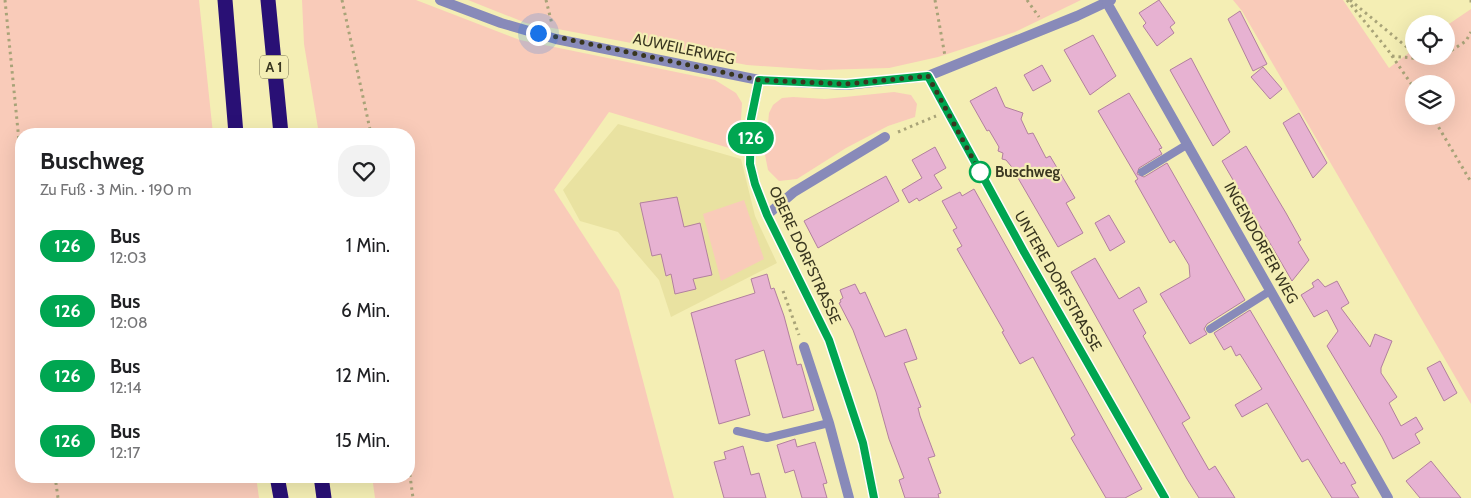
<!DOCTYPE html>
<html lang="de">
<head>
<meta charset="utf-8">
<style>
	body { margin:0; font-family:Cabin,sans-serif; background:#f2f2f2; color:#202124; height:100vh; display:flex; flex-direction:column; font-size:19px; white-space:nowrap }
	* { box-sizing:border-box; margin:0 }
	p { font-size:16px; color:#757577 }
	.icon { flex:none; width:28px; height:28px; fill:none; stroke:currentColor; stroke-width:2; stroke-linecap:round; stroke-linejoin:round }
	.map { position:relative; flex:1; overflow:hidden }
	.panel { position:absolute; left:15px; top:128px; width:400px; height:355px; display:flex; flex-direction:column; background:#fff; border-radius:20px; box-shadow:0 5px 20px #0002 }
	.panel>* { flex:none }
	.badge { padding:0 10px; border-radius:16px; font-size:18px; line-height:32px }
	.controls { position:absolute; left:1405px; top:15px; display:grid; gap:10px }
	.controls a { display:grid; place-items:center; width:50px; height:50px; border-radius:50%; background:#fff; box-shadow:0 5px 20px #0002; font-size:25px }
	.you { position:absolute; width:25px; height:25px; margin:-12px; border:4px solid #fff; border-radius:50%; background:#1a73e8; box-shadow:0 0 0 8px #1a73e833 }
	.map>.badge { position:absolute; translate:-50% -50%; box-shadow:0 0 0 2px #fff }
	.round { display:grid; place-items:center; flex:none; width:52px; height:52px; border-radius:20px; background:#f2f2f2 }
	.overview { display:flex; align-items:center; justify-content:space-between; height:85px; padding:0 25px }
	h1 { font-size:24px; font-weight:700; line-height:38px }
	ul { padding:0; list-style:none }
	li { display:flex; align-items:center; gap:15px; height:65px; padding:0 25px }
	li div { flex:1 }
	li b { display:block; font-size:19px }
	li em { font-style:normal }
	li .badge { min-width:55px; font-weight:700; text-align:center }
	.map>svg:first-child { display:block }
	.built { fill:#e9e2a1 }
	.green { fill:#f9cbb9; fill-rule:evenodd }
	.building { fill:#e7b2d2; stroke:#b2809e }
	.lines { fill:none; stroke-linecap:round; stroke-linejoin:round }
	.path { stroke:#a8a378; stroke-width:3; stroke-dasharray:2.5 4; stroke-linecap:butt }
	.service { stroke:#888ab9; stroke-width:8 }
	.minor { stroke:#888ab9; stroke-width:10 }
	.motorway { stroke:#291075; stroke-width:15 }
	.line-casing { stroke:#fff; stroke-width:11 }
	.line { stroke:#00a651; stroke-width:8 }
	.walk { stroke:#393620; stroke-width:5; stroke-dasharray:0 9 }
	.stop-dot { fill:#fff; stroke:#00a651; stroke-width:2.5 }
	.labels { text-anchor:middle; stroke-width:4.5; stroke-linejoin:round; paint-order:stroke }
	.shield { fill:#f4eeb4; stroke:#716d4c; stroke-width:1 }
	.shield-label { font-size:14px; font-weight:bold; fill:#393620 }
	.street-label { font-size:15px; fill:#393620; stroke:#f4eeb4 }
	.stop-label { font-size:15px; font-weight:bold; fill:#393620; stroke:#f4eeb4; text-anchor:start }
</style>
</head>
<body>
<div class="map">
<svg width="1471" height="498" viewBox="0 0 1471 498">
	<rect width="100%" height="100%" fill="#f4eeb4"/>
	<polygon class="built" points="618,124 741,159 755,216 777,263 671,317 659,280 618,232 580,221 563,190"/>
	<g class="green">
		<polygon points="0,0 199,0 213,134 21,134 21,476 256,476 259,498 0,498"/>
		<polygon points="302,0 416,0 520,40 715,80 736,93 742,103 739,151 609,112 554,190 619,290 674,498 375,498 372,476 409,476 409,134 319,134 304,44"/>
		<polygon points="468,0 1081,0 1015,32 938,57 889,68 820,70 747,65 526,23"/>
		<path d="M1233 0H1343L1389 68 1414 49V56H1446V26L1471 9V404L1242 11ZM1414 84H1446V116H1414Z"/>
		<polygon points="894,92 911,95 917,104 915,117 888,126 846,148 797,179 779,181 768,170 765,155 769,113 773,105 782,98 793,97 825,99"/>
		<polygon points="744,200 764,259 721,281 703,214"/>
	</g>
	<g class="building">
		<polygon points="1159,0 1175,23 1170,27 1174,33 1157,46 1143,26 1146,23 1139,13"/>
		<polygon points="1240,11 1267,64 1253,71 1228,19"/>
		<polygon points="1093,35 1116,76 1090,95 1064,50"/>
		<polygon points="1191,58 1230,132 1213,146 1170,70"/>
		<polygon points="1042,65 1051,81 1033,91 1024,75"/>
		<polygon points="1263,67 1282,89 1270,99 1251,77"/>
		<polygon points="996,87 1005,107 1023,113 1021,119 1028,134 1033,133 1046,158 1050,156 1075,198 1066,203 1083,233 1058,247 1011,166 1006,160 1002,159 1003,153 998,151 999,147 989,130 987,131 970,101"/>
		<polygon points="1129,93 1162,148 1159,149 1162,154 1139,168 1137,174 1144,177 1167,163 1245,300 1207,324 1204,329 1207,334 1190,344 1160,294 1190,277 1189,265 1174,240 1170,243 1135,181 1138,179 1098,111"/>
		<polygon points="1299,113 1327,163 1313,178 1283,123"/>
		<polygon points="1246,146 1286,213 1301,240 1298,242 1309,260 1292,281 1222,161"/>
		<polygon points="935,147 946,168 934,175 942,188 919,201 917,198 909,203 902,190 922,178 912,160"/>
		<polygon points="886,176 899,201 818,248 804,221"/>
		<polygon points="974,189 1142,489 1125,498 1106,498 1071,438 1075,435 1033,357 1020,364 1002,332 1004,331 957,249 962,246 953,230 957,228 942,201 960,192 962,196"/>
		<polygon points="677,197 684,227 700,223 712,275 693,279 696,289 675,294 671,274 666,276 661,254 652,256 640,203"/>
		<polygon points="1109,215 1125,242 1110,251 1095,223"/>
		<polygon points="1095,258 1119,299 1139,287 1147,302 1133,310 1146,333 1143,336 1190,418 1182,423 1209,470 1215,466 1235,498 1199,498 1187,479 1071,272"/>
		<polygon points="767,274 771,289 774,288 784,316 797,365 801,364 814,410 783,418 764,350 735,360 750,415 719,424 691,313 755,293 751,279"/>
		<polygon points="1318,279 1325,287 1337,281 1349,303 1341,308 1370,347 1375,334 1392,341 1381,368 1381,373 1397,397 1389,403 1401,426 1416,417 1423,429 1415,434 1420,443 1393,459 1382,437 1327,346 1338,331 1327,310 1314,317 1301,295 1314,287 1312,283"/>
		<polygon points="855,284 860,294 865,292 885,337 906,329 917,359 904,363 921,407 918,408 920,416 935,456 928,458 941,493 938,494 939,498 905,498 899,480 904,478 889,439 876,392 853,330 839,303 841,302 840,300 843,298 840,290"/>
		<polygon points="1250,310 1341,464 1344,462 1356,483 1351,485 1359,498 1332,498 1308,459 1302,462 1267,403 1242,417 1235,405 1262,389 1240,354 1236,356 1231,346 1224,350 1214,333"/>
		<polygon points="1440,361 1457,393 1444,401 1427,368"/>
		<polygon points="795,439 797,447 815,442 827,483 823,484 827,498 802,498 794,470 785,473 777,445"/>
		<polygon points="743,446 751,475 759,473 766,498 724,498 714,462 726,459 724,452"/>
		<polygon points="1431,461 1461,498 1420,498 1406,481"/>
	</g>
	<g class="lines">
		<g class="path">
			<polyline points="5,0 21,161"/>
			<polyline points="342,0 371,134"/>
			<polyline points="546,0 552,24"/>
			<polyline points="935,0 945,56"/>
			<polyline points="1027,0 1039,17"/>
			<polyline points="1347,0 1388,50 1414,88"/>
			<polyline points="1350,0 1414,53"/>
			<polyline points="1471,0 1471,3"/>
			<polyline points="1446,54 1466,41 1471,32"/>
			<polyline points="1392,56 1422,59"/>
			<path d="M1419 56C1426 62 1434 59 1442 56"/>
			<polyline points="1432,116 1471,182"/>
			<polyline points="898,132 936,116"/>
			<polyline points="783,291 799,335"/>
			<polyline points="409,468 413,498"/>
			<polyline points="55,476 58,498"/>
		</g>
		<g class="service">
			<polyline points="1142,172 1188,144"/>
			<polyline points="1210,329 1270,291"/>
			<polyline points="737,431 767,438 829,423"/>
		</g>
		<g class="minor">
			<polyline points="440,0 501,23 556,39 759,80 846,85 928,76 1077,16 1111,0"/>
			<polyline points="1107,3 1388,498"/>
			<polyline points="928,76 1024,252 1165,498"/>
			<polyline points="759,80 751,119 750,164 755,184 767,215 829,340 863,443 874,498"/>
			<polyline points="767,215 794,192 885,137"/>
			<polyline points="804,347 829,423 849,498"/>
		</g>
		<g class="motorway">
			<polyline points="225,0 236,134"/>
			<polyline points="268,0 281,134"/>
			<polyline points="277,476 281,498"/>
			<polyline points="321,476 324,498"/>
		</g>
	</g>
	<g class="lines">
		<g class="line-casing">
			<polyline id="line" points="874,498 863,443 829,340 767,215 755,184 750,164 751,119 759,80 846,84 928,76 1024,252 1165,498"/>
		</g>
		<use href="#line" class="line"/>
		<polyline class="walk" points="538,33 759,80 846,84 928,76 980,172"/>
	</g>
	<circle class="stop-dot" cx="980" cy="172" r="10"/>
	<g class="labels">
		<rect class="shield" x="260" y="55.5" width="28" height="23" rx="4"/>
		<g class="shield-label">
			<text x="274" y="72">A 1</text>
		</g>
		<g class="street-label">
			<text transform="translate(684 49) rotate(12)" y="5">AUWEILERWEG</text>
			<text transform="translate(1261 243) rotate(61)" y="5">INGENDORFER WEG</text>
			<text transform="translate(805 255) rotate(65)" y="5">OBERE DORFSTRASSE</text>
			<text transform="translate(1058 281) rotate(60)" y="5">UNTERE DORFSTRASSE</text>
		</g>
		<g class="stop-label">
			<text x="995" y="177">Buschweg</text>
		</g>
	</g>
</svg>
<div class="controls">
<a><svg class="icon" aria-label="locate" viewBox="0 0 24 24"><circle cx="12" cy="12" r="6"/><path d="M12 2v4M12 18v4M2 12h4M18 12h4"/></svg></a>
<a><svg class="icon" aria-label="layers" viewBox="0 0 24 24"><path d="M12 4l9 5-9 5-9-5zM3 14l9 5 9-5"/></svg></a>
</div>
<div class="you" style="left:538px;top:33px"></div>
<b class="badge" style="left:751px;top:138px;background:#00a651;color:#fff">126</b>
<section class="panel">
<div class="overview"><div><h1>Buschweg</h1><p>Zu Fuß · 3 Min. · 190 m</p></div><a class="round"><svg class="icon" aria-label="heart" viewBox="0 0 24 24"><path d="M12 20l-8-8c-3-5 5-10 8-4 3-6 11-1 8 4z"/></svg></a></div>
<ul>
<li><span class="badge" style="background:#00a651;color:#fff">126</span><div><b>Bus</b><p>12:03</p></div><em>1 Min.</em></li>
<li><span class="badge" style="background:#00a651;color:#fff">126</span><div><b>Bus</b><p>12:08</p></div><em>6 Min.</em></li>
<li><span class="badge" style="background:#00a651;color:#fff">126</span><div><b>Bus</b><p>12:14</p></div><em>12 Min.</em></li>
<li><span class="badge" style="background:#00a651;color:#fff">126</span><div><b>Bus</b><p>12:17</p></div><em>15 Min.</em></li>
</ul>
</section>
</div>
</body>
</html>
